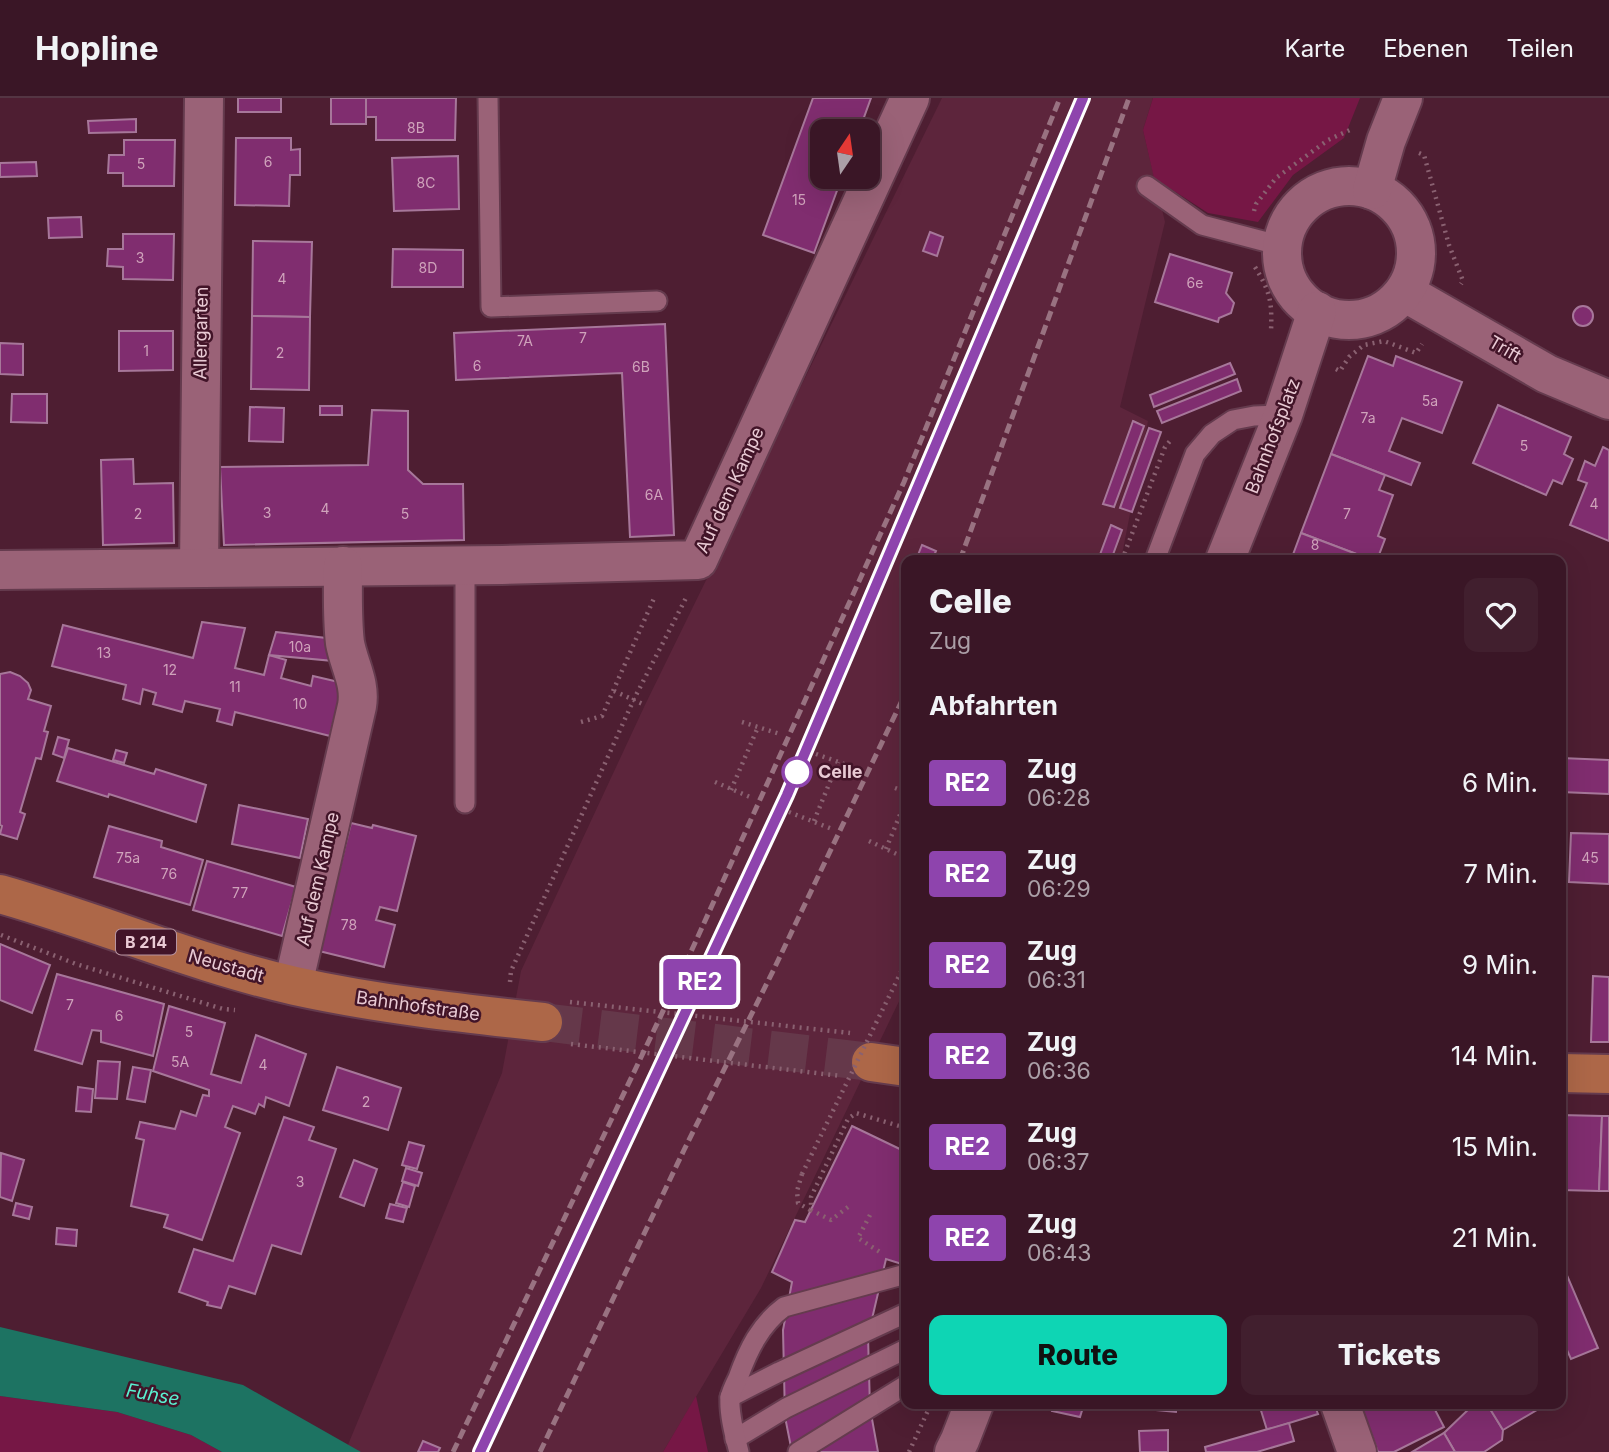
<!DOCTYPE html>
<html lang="de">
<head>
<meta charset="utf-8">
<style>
	body { margin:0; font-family:Inter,sans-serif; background:#411f2e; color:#f1f3f6; height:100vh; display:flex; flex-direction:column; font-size:26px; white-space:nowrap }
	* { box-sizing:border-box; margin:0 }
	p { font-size:23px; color:#ab9fa7 }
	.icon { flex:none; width:38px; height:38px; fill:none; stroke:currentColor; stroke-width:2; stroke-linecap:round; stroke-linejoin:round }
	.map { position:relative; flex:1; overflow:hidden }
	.details { position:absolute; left:901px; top:457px; width:665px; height:854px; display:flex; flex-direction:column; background:#3a1626; border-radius:14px; box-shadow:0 7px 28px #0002,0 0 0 2px #543543 }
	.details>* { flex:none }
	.badge { padding:0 14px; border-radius:5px; font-size:24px; line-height:46px }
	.needle { width:46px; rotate:13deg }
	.fabs { position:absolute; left:810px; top:21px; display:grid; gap:14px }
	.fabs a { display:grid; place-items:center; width:70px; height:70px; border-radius:14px; background:#3a1626; box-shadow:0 7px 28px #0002,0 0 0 2px #543543; font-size:35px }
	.map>.badge { position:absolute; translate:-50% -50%; box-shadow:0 0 0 4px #fff }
	h2 { padding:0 28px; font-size:26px; line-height:63px }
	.round { display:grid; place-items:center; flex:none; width:74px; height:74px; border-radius:14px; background:#411f2e }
	.summary { display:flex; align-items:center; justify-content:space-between; height:119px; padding:0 28px }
	h1 { font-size:33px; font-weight:800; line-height:52px }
	.cta { display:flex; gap:14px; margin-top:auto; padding:14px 28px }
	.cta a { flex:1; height:80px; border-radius:14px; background:#0ed5b4; color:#111; font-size:28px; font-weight:800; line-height:80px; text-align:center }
	.cta a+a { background:#411f2e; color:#f1f3f6 }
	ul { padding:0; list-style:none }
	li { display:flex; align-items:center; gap:21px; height:91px; padding:0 28px }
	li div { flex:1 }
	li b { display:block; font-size:26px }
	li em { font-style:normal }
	li .badge { min-width:77px; font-weight:700; text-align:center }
	header { display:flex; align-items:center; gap:42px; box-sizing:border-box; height:98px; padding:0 35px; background:#3a1626; border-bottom:2px solid #543543 }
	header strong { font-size:33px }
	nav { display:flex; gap:38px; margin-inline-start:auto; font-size:24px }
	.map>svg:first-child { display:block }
	.built { fill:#5d253c }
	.green { fill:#761745 }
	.water { fill:#1d7362 }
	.building { fill:#802d6f; stroke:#a7779a; stroke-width:2 }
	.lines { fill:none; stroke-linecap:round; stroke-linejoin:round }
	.primary-tunnel { stroke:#65384a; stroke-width:38; stroke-dasharray:38 19; stroke-linecap:butt }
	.service-casing { stroke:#653b4e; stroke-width:23 }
	.minor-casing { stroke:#653b4e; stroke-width:42 }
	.tertiary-casing { stroke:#653b4e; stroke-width:42 }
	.primary-casing { stroke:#653b4e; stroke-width:42 }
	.path { stroke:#8a6171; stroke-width:4.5; stroke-dasharray:2 5; stroke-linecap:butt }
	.service { stroke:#9a6277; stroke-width:19 }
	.minor { stroke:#9a6277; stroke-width:38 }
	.tertiary { stroke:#9a6277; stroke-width:38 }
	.primary { stroke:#ad6748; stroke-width:38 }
	.rail { stroke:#997281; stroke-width:5; stroke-dasharray:10 5; stroke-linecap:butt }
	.path-bridge { stroke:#8a6171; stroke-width:4.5; stroke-dasharray:2 5; stroke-linecap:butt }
	.line-casing { stroke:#fff; stroke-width:16 }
	.line { stroke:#8e44ad; stroke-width:10 }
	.stop-dot { fill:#fff; stroke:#8e44ad; stroke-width:3.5 }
	.labels { text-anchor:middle; stroke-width:5; stroke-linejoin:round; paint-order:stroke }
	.number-label { font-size:14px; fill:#cfa3bb }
	.shield { fill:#421428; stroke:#b793a0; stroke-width:2 }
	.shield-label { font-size:16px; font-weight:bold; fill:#e9cad4 }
	.street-label { font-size:18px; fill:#e9cad4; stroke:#421428 }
	.stop-label { font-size:18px; font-weight:bold; fill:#e9cad4; stroke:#421428; text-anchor:start }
	.water-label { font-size:19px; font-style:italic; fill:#5af1d1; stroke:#421428 }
</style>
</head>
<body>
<header>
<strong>Hopline</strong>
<nav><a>Karte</a><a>Ebenen</a><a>Teilen</a></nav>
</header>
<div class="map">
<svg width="1609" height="1354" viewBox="0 0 1609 1354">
	<rect width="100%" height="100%" fill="#4e1e32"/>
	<polygon class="built" points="942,0 1153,0 1143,32 1165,124 1120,309 1148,323 1121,462 906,462 906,896 903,895 761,1190 663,1354 345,1354 502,975 521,873 645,607"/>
	<g class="green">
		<polygon points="1153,0 1360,0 1344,40 1293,77 1258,124 1208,115 1154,80 1143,32"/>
		<polygon points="0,1298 117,1314 191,1337 222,1354 0,1354"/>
		<polygon points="696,1298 708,1354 663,1354"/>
	</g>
	<polygon class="water" points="0,1229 243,1287 361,1354 222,1354 191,1337 117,1314 0,1298"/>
	<g class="building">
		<rect x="238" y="0" width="43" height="14"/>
		<rect x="331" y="0" width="35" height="26"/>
		<polygon points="366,0 456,0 455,42 376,42 376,19 366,19"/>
		<polygon points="813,0 871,0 859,33 822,33 822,79 842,79 814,155 763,137"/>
		<polygon points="136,21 136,34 89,35 88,23"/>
		<polygon points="236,40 291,40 291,52 300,51 300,77 290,77 289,108 235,107"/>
		<polygon points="124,42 175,42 174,88 123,88 123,75 108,75 109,57 124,57"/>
		<polygon points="458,58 459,111 394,113 392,60"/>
		<polygon points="36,64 37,78 0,79 0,65"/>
		<polygon points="81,119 82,139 49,140 48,120"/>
		<polygon points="930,134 943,139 937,158 923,153"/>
		<polygon points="123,136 174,136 173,182 123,181 123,169 107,168 108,151 123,151"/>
		<polygon points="253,143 312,144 310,219 252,218"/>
		<polygon points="393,151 463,152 463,189 392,189"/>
		<polygon points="1170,156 1232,175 1226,195 1234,205 1231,215 1219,220 1218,224 1155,204"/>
		<circle cx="1583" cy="218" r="10"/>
		<polygon points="252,218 310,219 309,292 251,291"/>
		<polygon points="665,226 674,437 630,439 622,275 456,282 454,235"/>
		<polygon points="119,233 173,233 173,272 119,273"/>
		<polygon points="0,245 23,246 23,277 0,276"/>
		<polygon points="1368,258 1393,268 1396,258 1462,284 1442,335 1402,320 1389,353 1420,365 1411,387 1331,356"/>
		<polygon points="1230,265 1235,276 1154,309 1150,297"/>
		<polygon points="1237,281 1241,293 1162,325 1157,313"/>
		<polygon points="12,296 47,296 47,325 11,324"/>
		<polygon points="1498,307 1571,339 1564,356 1573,361 1562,386 1553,382 1546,397 1473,365"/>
		<rect x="320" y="308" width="22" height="9"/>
		<polygon points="250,309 284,310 283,344 249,343"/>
		<polygon points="372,312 408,313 408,372 423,386 463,386 464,442 224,447 220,369 368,367"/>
		<polygon points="1133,323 1144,328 1114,409 1103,406"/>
		<polygon points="1149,330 1161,334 1132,414 1120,410"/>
		<polygon points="1603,349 1609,352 1609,443 1570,427 1587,385 1578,382 1585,363 1595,368"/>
		<polygon points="1331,356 1385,377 1379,392 1393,397 1378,438 1385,441 1377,462 1367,460 1301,435"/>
		<polygon points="133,361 134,386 173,385 174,445 103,447 101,362"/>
		<polygon points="1111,427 1122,432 1111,462 1098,462"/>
		<polygon points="1301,435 1367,460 1366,462 1291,462"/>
		<polygon points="922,447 936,453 932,462 916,462"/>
		<polygon points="202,524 245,530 235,570 264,577 269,557 286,562 281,580 311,588 313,578 343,585 330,638 235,614 232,627 217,623 220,611 185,603 182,614 153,606 156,595 143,591 140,606 123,601 126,587 52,568 63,527 193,560"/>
		<polygon points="276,534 326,540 334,563 269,557"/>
		<polygon points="10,574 20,578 28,585 31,592 28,601 51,608 44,633 48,634 41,661 36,660 20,714 25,716 17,741 0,736 2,728 0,727 0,576"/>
		<polygon points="58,639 69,642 64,660 53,656"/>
		<polygon points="68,650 154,676 156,671 206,687 196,724 109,696 108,699 57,683"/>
		<polygon points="116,652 127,655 124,665 113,662"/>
		<polygon points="1561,660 1609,662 1609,696 1561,694"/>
		<polygon points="239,707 308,721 300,760 232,746"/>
		<polygon points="351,725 372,730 373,727 416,738 397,813 380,809 376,822 395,827 384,869 319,853"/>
		<polygon points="109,728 162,743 161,749 203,762 190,807 94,779"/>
		<polygon points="1571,735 1609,736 1609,786 1569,784"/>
		<polygon points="207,763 296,789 282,838 193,812"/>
		<polygon points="0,846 50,867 32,915 0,902"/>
		<polygon points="57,876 164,906 153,958 101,944 101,933 92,932 82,966 35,952"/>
		<polygon points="1593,878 1609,879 1609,944 1591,944"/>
		<polygon points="169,908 225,925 211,976 241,985 256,937 306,956 289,1008 266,999 264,1009 259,1006 255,1016 233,1008 225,1029 240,1035 202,1142 164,1129 168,1117 131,1108 144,1042 136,1040 140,1024 175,1031 181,1013 196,1018 203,997 209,998 209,992 153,973"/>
		<polygon points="98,963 120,964 117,1001 95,1000"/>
		<polygon points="133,969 151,972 145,1004 127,1001"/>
		<polygon points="337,969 401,990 388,1032 323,1012"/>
		<polygon points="78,989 93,991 91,1014 76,1013"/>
		<polygon points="1561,1017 1602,1018 1599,1093 1561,1092"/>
		<polygon points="1602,1018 1609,1018 1609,1093 1599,1093"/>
		<polygon points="284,1019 314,1029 309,1042 336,1051 301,1156 272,1147 255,1196 229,1188 221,1210 207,1207 208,1204 179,1194 194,1151 233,1163"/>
		<polygon points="852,1028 906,1054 906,1164 905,1167 886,1161 868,1238 870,1310 878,1354 792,1354 785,1319 783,1232 792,1184 772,1174 795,1122 805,1124"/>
		<polygon points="409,1044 424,1048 417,1071 402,1067"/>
		<polygon points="1,1055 24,1062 12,1103 0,1099"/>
		<polygon points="354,1062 377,1071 364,1108 340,1099"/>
		<polygon points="406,1070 422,1075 418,1088 402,1083"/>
		<polygon points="403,1084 415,1088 409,1109 396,1105"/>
		<polygon points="16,1105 32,1109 29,1121 13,1117"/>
		<polygon points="390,1106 407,1110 403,1124 386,1120"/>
		<polygon points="57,1130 77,1132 76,1148 56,1146"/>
		<polygon points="1561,1157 1563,1168 1598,1250 1571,1261 1561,1239"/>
		<polygon points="1053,1306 1084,1306 1080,1319 1052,1313"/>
		<polygon points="1104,1306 1146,1306 1146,1311 1104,1307"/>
		<polygon points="1146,1306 1177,1306 1176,1314 1146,1311"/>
		<polygon points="1259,1306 1314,1306 1318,1316 1267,1332"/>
		<polygon points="1360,1306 1432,1306 1444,1329 1394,1354 1378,1354"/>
		<polygon points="1474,1306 1487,1306 1503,1332 1502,1342 1484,1354 1455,1354 1444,1335"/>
		<polygon points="1487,1306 1547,1306 1503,1332"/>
		<polygon points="1289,1325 1294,1343 1257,1354 1206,1354 1205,1349"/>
		<polygon points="1168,1332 1168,1354 1140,1354 1139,1333"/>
		<polygon points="1444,1335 1455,1354 1412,1354"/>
		<polygon points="423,1343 440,1350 438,1354 418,1354"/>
	</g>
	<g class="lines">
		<polyline class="primary-tunnel" points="543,924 871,964"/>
		<g class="service-casing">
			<g id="service">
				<polyline points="488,0 491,209 657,203"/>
				<polyline points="1147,88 1202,127 1282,148"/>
				<polyline points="1155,462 1195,356 1212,336 1233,322 1254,318 1283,317"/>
				<polyline points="465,467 465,705"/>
				<polyline points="730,1299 779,1274 906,1215"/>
				<polyline points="735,1341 786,1310 906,1251"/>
				<path d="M739 1354C735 1340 729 1314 730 1300 731 1294 735 1286 738 1280 748 1252 760 1227 784 1209L906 1176"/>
				<polyline points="798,1354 906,1287"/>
			</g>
		</g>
		<g class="minor-casing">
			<g id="minor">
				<polyline points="1404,194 1547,276 1609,302"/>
				<polyline points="199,470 204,0"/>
				<polyline points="0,472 502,467 698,462 910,0"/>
				<path d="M293 887 357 608C361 585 349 567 345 545 342 520 343 494 343 468"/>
				<polyline points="1340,1306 1357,1354"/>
			</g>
		</g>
		<g class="tertiary-casing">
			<g id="tertiary">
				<circle cx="1349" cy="155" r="67"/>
				<polyline points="1372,92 1386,43 1403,0"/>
				<polyline points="1225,462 1283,317 1317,213"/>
				<polyline points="954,1354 960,1342 974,1306"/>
			</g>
		</g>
		<g class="primary-casing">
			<g id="primary">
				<path d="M0 796C99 824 194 865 295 888 377 906 460 915 543 924"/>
				<polyline points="871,964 906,969"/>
				<polyline points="1561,975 1609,976"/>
			</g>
		</g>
		<g class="path">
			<polyline points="1419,55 1424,57 1449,147 1463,183 1461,186"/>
			<polyline points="1254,113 1256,106 1276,80 1328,42 1352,31"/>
			<path d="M1255 169C1271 195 1272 204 1271 234"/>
			<polyline points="1336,271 1340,273 1349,259 1364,247 1384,243 1416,255 1422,246"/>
			<polyline points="1122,462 1165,349 1170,343"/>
			<polyline points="614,593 645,607"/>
			<polyline points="581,624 602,618 655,498"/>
			<polyline points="742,624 780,636"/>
			<polyline points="816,656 861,672"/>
			<polyline points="715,684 750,699"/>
			<polyline points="895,690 906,694"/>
			<polyline points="731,692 758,629"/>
			<polyline points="789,714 832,731"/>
			<polyline points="814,723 838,664"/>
			<polyline points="869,743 903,759"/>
			<polyline points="886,751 906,702"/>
			<polyline points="1,837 76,866 223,911 235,912"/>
			<polyline points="902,872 906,863"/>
			<polyline points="510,884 511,873 634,601 687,498"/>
			<polyline points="570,904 850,935"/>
			<polyline points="571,946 841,978"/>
			<polyline points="802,1076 797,1093 798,1105 810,1112"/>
			<polyline points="848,1109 831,1122 811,1112 811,1099 848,1021 856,1015 906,1030"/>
			<polyline points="870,1117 858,1140 883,1156"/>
			<polyline points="909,1354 931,1306"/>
		</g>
		<use href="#service" class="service"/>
		<use href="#minor" class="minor"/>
		<use href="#tertiary" class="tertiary"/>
		<use href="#primary" class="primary"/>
		<g class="rail">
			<polyline points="960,462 1129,0"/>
			<polyline points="453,1354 685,867 904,384 1060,0"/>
			<polyline points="480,1354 787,697 1083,0"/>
			<polyline points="540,1354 684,1052 774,871 906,594"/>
		</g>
		<polyline class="path-bridge" points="802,1076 902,872"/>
	</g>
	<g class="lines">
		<g class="line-casing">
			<polyline id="line" points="480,1354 787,697 1083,0"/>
		</g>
		<use href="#line" class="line"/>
	</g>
	<circle class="stop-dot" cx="797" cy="674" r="14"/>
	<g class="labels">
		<g class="number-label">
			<text x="416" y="35">8B</text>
			<text x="268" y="69">6</text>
			<text x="141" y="71">5</text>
			<text x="426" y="90">8C</text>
			<text x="799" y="107">15</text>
			<text x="140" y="165">3</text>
			<text x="428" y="175">8D</text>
			<text x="282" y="186">4</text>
			<text x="1195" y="190">6e</text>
			<text x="583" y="245">7</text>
			<text x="525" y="248">7A</text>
			<text x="146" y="258">1</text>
			<text x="280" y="260">2</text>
			<text x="477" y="273">6</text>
			<text x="641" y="274">6B</text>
			<text x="1430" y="308">5a</text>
			<text x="1368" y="325">7a</text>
			<text x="1524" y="353">5</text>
			<text x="654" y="402">6A</text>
			<text x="1594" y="411">4</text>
			<text x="325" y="416">4</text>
			<text x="267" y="420">3</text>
			<text x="138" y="421">2</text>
			<text x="405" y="421">5</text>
			<text x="1347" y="421">7</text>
			<text x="1315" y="452">8</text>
			<text x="300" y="554">10a</text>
			<text x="104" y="560">13</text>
			<text x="170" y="577">12</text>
			<text x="235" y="594">11</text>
			<text x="300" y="611">10</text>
			<text x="128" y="765">75a</text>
			<text x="1590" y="765">45</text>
			<text x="169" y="781">76</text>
			<text x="240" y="800">77</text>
			<text x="349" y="832">78</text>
			<text x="70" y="912">7</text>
			<text x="119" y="923">6</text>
			<text x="189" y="939">5</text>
			<text x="180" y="969">5A</text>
			<text x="263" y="972">4</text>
			<text x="366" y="1009">2</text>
			<text x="300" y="1089">3</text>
		</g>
		<rect class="shield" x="116" y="831.5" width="60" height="25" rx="5"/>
		<g class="shield-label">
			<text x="146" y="850">B 214</text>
		</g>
		<g class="street-label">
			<text transform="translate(201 235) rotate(-89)" y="6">Allergarten</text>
			<text transform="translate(1505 251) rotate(30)" y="6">Trift</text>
			<text transform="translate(1273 338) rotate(-69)" y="6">Bahnhofsplatz</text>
			<text transform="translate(730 392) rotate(-65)" y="6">Auf dem Kampe</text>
			<text transform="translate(318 781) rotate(-77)" y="6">Auf dem Kampe</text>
			<text transform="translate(226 868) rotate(16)" y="6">Neustadt</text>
			<text transform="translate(418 908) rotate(8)" y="6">Bahnhofstraße</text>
		</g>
		<g class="stop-label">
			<text x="818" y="680">Celle</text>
		</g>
		<g class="water-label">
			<text transform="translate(153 1296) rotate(10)" y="7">Fuhse</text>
		</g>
	</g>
</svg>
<div class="fabs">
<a><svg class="needle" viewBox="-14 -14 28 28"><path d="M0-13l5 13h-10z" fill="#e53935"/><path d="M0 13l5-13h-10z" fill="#ab9fa7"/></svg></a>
</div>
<b class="badge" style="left:700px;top:884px;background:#8e44ad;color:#fff">RE2</b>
<section class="details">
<div class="summary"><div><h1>Celle</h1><p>Zug</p></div><a class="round"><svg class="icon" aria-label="heart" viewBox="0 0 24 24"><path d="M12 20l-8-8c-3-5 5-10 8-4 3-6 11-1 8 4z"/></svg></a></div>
<h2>Abfahrten</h2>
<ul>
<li><span class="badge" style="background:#8e44ad;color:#fff">RE2</span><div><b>Zug</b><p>06:28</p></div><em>6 Min.</em></li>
<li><span class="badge" style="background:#8e44ad;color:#fff">RE2</span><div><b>Zug</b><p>06:29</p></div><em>7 Min.</em></li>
<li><span class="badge" style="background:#8e44ad;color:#fff">RE2</span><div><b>Zug</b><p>06:31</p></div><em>9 Min.</em></li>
<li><span class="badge" style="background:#8e44ad;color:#fff">RE2</span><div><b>Zug</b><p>06:36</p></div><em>14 Min.</em></li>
<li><span class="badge" style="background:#8e44ad;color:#fff">RE2</span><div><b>Zug</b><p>06:37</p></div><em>15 Min.</em></li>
<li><span class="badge" style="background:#8e44ad;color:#fff">RE2</span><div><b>Zug</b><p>06:43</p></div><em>21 Min.</em></li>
</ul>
<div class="cta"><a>Route</a><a>Tickets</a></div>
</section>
</div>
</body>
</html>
